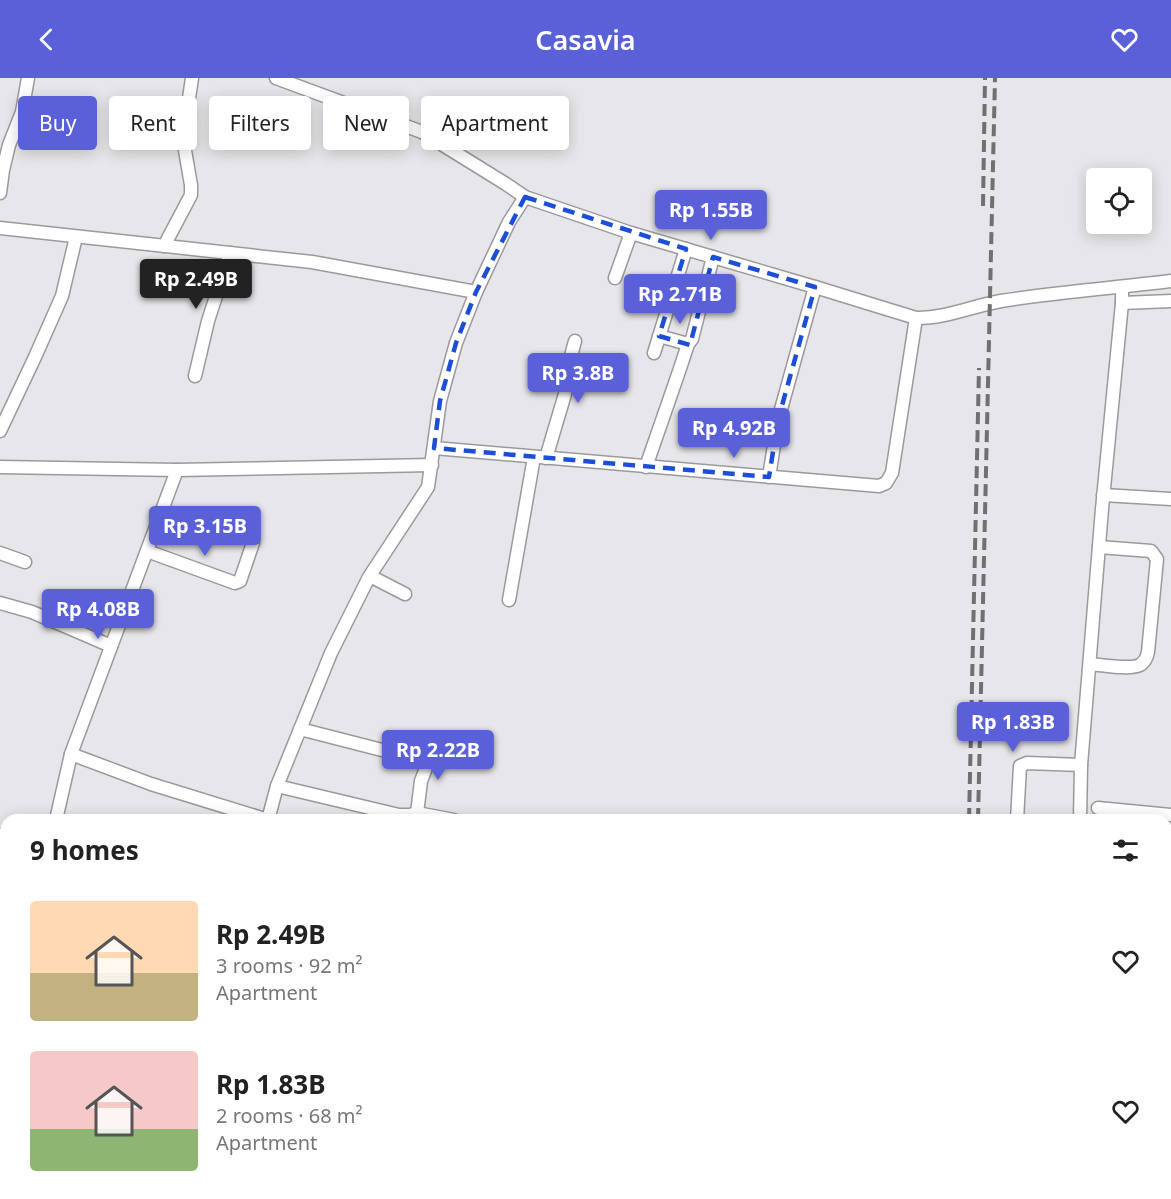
<!DOCTYPE html>
<meta charset="utf-8">
<style>
:root{--surface:#fff;--page:#f2f2f2;--text:#222;--muted:#767676;--accent:#5960d8}
body{margin:0;font-family:"Noto Sans",sans-serif;background:var(--page);color:var(--text);height:100vh;display:flex;flex-direction:column;font-size:22px;white-space:nowrap}
*{box-sizing:border-box;margin:0}
p{font-size:20px;color:var(--muted)}
.icon{flex:none;width:33px;height:33px;fill:none;stroke:currentColor;stroke-width:2;stroke-linecap:round;stroke-linejoin:round}
.map{position:relative;flex:1;overflow:hidden}
.sheet{position:absolute;left:0px;top:736px;width:1172px;height:386px;display:flex;flex-direction:column;background:var(--surface);border-radius:18px 18px 0 0;box-shadow:0 3px 15px #0003}
.sheet>*{flex:none}
.hud{position:absolute;left:18px;top:18px;width:600px;height:54px;display:flex;gap:12px}
.controls{position:absolute;left:1086px;top:90px;display:grid;gap:12px}
.controls a{display:grid;place-items:center;width:66px;height:66px;border-radius:6px;background:var(--surface);box-shadow:0 3px 15px #0003;font-size:30px}
.price{position:absolute;translate:-50% -51px;padding:0 14px;border-radius:6px;background:var(--accent);color:#fff;font-size:20px;line-height:39px;filter:drop-shadow(0 2px 3px #0008)}
.price::after{content:'';position:absolute;left:50%;top:36px;width:18px;height:14px;margin-left:-9px;background:inherit;clip-path:polygon(0 0,100% 0,50% 100%)}
.price.selected{background:#222;color:#fff}
ul{padding:0;list-style:none}
li{display:flex;align-items:center;gap:18px;height:150px;padding:0 30px}
li span{display:grid;place-items:center;flex:none;width:168px;height:120px;border-radius:6px;color:#555}
li>.icon{margin-inline-start:auto}
span .icon{width:72px;height:72px;fill:#fffc;stroke-width:1}
li b{font-size:26px}
h2{display:flex;justify-content:space-between;align-items:center;height:72px;padding:0 30px;font-size:26px}
.chip{padding:0 21px;border-radius:6px;background:var(--surface);box-shadow:0 3px 15px #0003;font-size:21px;line-height:54px}
.chip.selected{background:var(--accent);color:#fff}
header{display:flex;justify-content:space-between;align-items:center;height:78px;padding:0 30px;background:var(--accent);color:#fff;font-size:27px;font-weight:600}
.map>svg:first-child{display:block}
.lines{fill:none;stroke-linecap:round;stroke-linejoin:round}
.minor-casing{stroke:#9b999d;stroke-width:15}
.minor{stroke:#fff;stroke-width:12}
.rail{stroke:#706f71;stroke-width:4;stroke-dasharray:12 6;stroke-linecap:butt}
.marked{fill:none;stroke:#1d4ed8;stroke-width:4.5;stroke-dasharray:12 8;stroke-linejoin:round}
</style>
<header><svg class="icon" aria-label="back" viewBox="0 0 24 24"><path d="M15 5l-7 7 7 7"/></svg>Casavia<svg class="icon" aria-label="heart" viewBox="0 0 24 24"><path d="M12 20l-8-8c-3-5 5-10 8-4 3-6 11-1 8 4z"/></svg></header>
<div class="map">
<svg width="1171" height="1121" viewBox="0 0 1171 1121">
<rect width="100%" height="100%" fill="#e7e6ea"/>
<g class="lines">
<!-- minor casing -->
<g class="minor-casing">
<g id="minor">
<path d="M 276,0 L 422,54 L 506,106 L 525,119 L 631,155 L 815,209 L 916,240 C 944,241 972,228 1001,223 C 1057,214 1115,210 1171,203"/>
<path d="M 0,115 L 3,92 L 9,67 L 22,34 L 28,0"/>
<path d="M 0,150 L 312,184 L 476,214"/>
<path d="M 164,168 L 191,117 L 191,107 L 183,61 L 192,0"/>
<path d="M 615,200 L 631,155"/>
<path d="M 1122,225 L 1171,223"/>
<path d="M 659,258 L 688,266"/>
<path d="M 654,275 L 686,171"/>
<path d="M 195,298 L 208,243 L 230,175"/>
<path d="M 0,353 L 35,279 L 62,218 L 76,159"/>
<path d="M 434,370 L 879,408 L 886,405 L 892,395 L 916,240"/>
<path d="M 546,380 L 565,316 L 566,310 L 565,300 L 575,263"/>
<path d="M 0,389 L 177,392 L 432,387"/>
<path d="M 646,389 C 660,347 675,307 688,266 L 692,261 L 713,179"/>
<path d="M 769,399 L 778,342 L 815,209"/>
<path d="M 1103,417 L 1171,421"/>
<path d="M 147,473 L 235,505 L 240,503 L 253,465"/>
<path d="M 0,475 L 25,484"/>
<path d="M 370,498 L 405,516"/>
<path d="M 509,522 L 534,379"/>
<path d="M 0,525 L 32,534 L 111,568"/>
<path d="M 1090,586 C 1102,587 1130,592 1140,587 C 1145,584 1147,579 1148,574 L 1157,481 L 1151,473 L 1099,469"/>
<path d="M 300,651 L 425,683"/>
<path d="M 71,676 L 151,706 L 268,742"/>
<path d="M 277,708 L 399,737 L 410,737 L 417,735 L 454,742"/>
<path d="M 1098,730 L 1171,737"/>
<path d="M 417,735 L 421,703 L 426,690 L 427,667"/>
<path d="M 56,742 L 71,676 L 177,392"/>
<path d="M 268,742 L 277,708 L 331,575 L 369,499 L 428,409 L 440,323 L 456,265 L 476,214 L 509,144 L 525,119"/>
<path d="M 1017,742 L 1020,688 L 1027,685 L 1081,687"/>
<path d="M 1080,742 L 1081,687 L 1102,431 L 1122,225 L 1122,209"/>
<path d="M 0,757 L 6,757"/>
<path d="M 1166,930 L 1171,931"/>
<path d="M 110,1116 L 130,1121"/>
<path d="M 150,1121 L 152,1116"/>
<path d="M 233,1121 L 235,1116"/>
<path d="M 346,1121 L 347,1116"/>
<path d="M 498,1121 L 499,1116"/>
</g>
</g>
<!-- minor -->
<use href="#minor" class="minor"/>
<!-- rail -->
<g class="rail">
<path d="M 983,128 L 985,0"/>
<path d="M 969,742 L 979,290"/>
<path d="M 978,742 L 995,0"/>
<path d="M 968,1121 L 969,1116"/>
</g>
</g>
<!-- marked area -->
<path class="marked" d="M 525,119 L 686,171 L 659,258 L 690,267 L 713,179 L 815,209 L 778,342 L 769,399 L 434,370 L 440,323 L 456,265 L 476,214 Z"/>
</svg>
<div class="controls">
<a><svg class="icon" aria-label="locate" viewBox="0 0 24 24"><circle cx="12" cy="12" r="6"/><path d="M12 2v4M12 18v4M2 12h4M18 12h4"/></svg></a>
</div>
<b class="price" style="left:711px;top:163px">Rp 1.55B</b>
<b class="price selected" style="left:196px;top:232px">Rp 2.49B</b>
<b class="price" style="left:680px;top:247px">Rp 2.71B</b>
<b class="price" style="left:578px;top:326px">Rp 3.8B</b>
<b class="price" style="left:734px;top:381px">Rp 4.92B</b>
<b class="price" style="left:205px;top:479px">Rp 3.15B</b>
<b class="price" style="left:98px;top:562px">Rp 4.08B</b>
<b class="price" style="left:1013px;top:675px">Rp 1.83B</b>
<b class="price" style="left:438px;top:703px">Rp 2.22B</b>
<div class="hud">
<a class="chip selected">Buy</a>
<a class="chip">Rent</a>
<a class="chip">Filters</a>
<a class="chip">New</a>
<a class="chip">Apartment</a>
</div>
<section class="sheet">
<h2>9 homes<svg class="icon" aria-label="filters" viewBox="0 0 24 24"><path d="M4 7h16M4 17h16"/><circle cx="9" cy="7" r="2"/><circle cx="15" cy="17" r="2"/></svg></h2>
<ul>
<li><span style="background:linear-gradient(#ffd9b3 60%,#c2b280 0)"><svg class="icon" aria-label="home" viewBox="0 0 24 24"><path d="M3 11l9-7 9 7M6 9v11h12V9"/></svg></span><div><b>Rp 2.49B</b><p>3 rooms · 92 m²</p><p>Apartment</p></div><svg class="icon" aria-label="heart" viewBox="0 0 24 24"><path d="M12 20l-8-8c-3-5 5-10 8-4 3-6 11-1 8 4z"/></svg></li>
<li><span style="background:linear-gradient(#f6c9c9 65%,#8fb573 0)"><svg class="icon" aria-label="home" viewBox="0 0 24 24"><path d="M3 11l9-7 9 7M6 9v11h12V9"/></svg></span><div><b>Rp 1.83B</b><p>2 rooms · 68 m²</p><p>Apartment</p></div><svg class="icon" aria-label="heart" viewBox="0 0 24 24"><path d="M12 20l-8-8c-3-5 5-10 8-4 3-6 11-1 8 4z"/></svg></li>
</ul>
</section>
</div>
